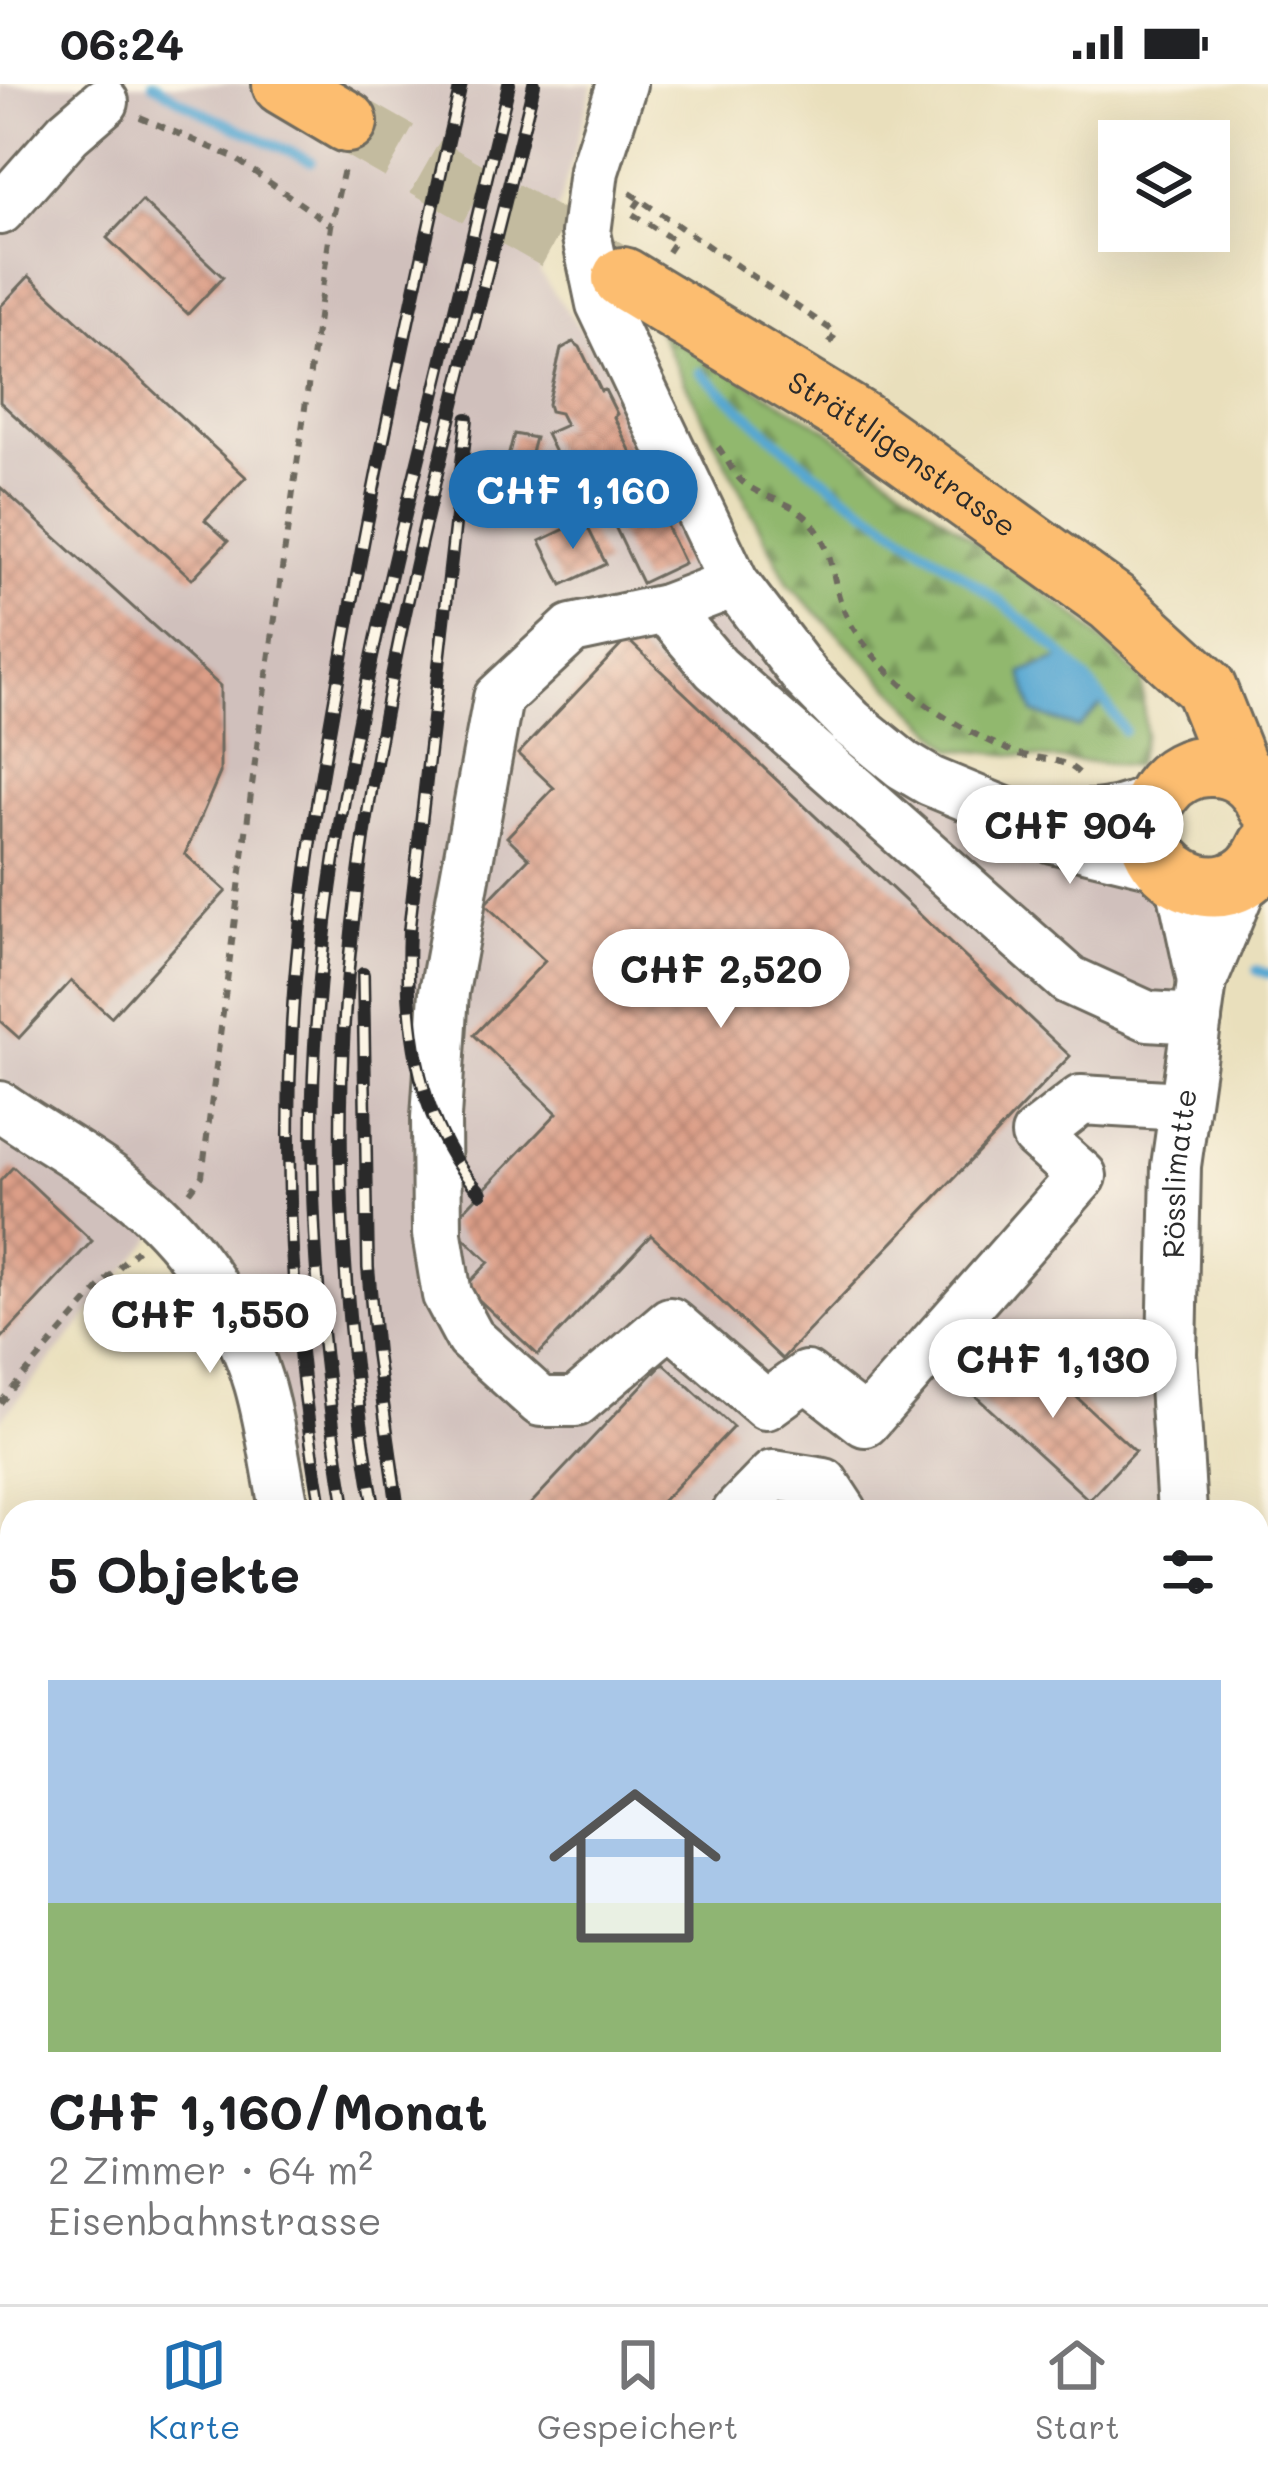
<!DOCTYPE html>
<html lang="de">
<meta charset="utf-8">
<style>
:root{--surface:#fff;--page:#f2f2f2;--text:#202124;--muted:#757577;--line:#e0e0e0;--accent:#1f6fb2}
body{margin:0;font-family:Mali,sans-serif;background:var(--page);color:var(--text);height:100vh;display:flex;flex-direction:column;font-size:45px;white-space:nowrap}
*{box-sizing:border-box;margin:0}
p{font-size:39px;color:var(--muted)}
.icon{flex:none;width:66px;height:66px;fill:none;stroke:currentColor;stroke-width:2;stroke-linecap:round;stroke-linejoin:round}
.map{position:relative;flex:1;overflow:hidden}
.details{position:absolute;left:0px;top:1416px;width:1269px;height:804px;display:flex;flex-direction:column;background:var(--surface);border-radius:36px 36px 0 0;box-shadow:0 12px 48px #0002}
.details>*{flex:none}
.fabs{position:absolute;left:1098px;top:36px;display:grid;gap:24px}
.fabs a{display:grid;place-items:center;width:132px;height:132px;border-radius:0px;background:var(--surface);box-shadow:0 12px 48px #0002;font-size:60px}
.price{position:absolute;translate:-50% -102px;padding:0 27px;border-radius:42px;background:#fff;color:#222;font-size:39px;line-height:78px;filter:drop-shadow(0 3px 6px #0008)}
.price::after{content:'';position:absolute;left:50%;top:72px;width:36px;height:27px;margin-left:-18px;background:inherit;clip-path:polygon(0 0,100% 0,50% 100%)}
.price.current{background:var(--accent);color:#fff}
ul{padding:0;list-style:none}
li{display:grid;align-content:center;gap:24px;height:636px;padding:0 48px}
li span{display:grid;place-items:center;height:372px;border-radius:0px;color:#555}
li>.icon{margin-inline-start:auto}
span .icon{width:216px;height:216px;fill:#fffc;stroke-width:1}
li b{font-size:51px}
h2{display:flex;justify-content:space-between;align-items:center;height:144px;padding:0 48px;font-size:51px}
.status{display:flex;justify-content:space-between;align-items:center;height:84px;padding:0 60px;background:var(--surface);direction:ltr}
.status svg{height:33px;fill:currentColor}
.dock{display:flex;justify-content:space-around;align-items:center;height:168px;border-top:3px solid var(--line);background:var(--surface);font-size:33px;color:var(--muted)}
.dock a{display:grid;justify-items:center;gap:6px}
.dock .current{color:var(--accent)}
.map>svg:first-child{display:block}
.industrial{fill:#d0c0bc}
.forest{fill:url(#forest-firs);stroke:#5e724c;stroke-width:3}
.water{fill:#57a7d2;stroke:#41697e;stroke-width:3}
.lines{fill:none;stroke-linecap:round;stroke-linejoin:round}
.stream{stroke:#57a7d2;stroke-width:10}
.building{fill:url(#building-cross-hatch)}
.major-tunnel{stroke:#c3bb9f;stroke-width:60;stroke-dasharray:60 30;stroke-linecap:butt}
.minor-casing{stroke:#6e6a5e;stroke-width:54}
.major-casing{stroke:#6e6a5e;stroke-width:66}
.path{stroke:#6e6a5e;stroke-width:6;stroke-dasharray:9 9;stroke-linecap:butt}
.minor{stroke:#fff;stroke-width:48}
.major{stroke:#fcbd6f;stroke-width:60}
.rail-casing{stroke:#2b2b2b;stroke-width:14}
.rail{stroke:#fcf5e5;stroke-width:9;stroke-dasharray:27;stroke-linecap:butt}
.labels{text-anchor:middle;stroke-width:9;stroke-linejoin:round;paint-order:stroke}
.street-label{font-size:30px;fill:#2b2b2b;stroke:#fcf5e5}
</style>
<div class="status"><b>06:24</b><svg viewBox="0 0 49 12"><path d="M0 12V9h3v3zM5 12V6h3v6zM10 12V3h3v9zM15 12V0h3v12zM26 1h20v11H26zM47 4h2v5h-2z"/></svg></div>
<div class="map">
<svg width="1268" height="2220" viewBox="0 0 1268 2220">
<defs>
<pattern id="forest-firs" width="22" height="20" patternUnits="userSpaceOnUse" patternTransform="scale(3)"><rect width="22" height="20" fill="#91b86e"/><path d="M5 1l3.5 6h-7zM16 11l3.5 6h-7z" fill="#77965b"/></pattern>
<pattern id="building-cross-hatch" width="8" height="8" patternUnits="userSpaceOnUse" patternTransform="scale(3)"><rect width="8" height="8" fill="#dc9e87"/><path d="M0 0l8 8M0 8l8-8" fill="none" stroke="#b3816f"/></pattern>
</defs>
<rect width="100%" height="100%" fill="#fcf5e5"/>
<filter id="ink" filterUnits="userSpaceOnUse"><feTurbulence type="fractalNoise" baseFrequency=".00833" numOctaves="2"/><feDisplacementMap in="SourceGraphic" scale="24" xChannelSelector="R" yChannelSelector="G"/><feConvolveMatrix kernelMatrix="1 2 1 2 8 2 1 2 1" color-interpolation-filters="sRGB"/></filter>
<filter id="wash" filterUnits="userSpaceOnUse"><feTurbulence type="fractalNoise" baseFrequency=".004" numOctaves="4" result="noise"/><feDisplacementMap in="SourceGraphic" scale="48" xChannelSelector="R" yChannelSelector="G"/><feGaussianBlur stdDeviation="2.7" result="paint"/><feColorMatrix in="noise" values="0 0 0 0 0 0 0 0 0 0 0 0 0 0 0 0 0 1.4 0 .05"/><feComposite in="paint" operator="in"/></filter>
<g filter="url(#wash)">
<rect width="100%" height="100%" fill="#e9dfbc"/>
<!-- industrial -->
<g class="industrial">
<path d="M 0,0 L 593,0 L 540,189 L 606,281 L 771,577 L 1151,805 L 1164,819 L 1179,854 L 1162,1428 L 303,1428 L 165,1139 L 0,1337 Z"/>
<path d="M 628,2208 L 821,2208 L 811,2220 L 637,2220 Z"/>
</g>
<!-- forest -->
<g class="forest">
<path d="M 658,246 L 826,345 L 1082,537 L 1142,597 L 1145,650 L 1135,683 L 953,665 L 789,501 Z"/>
<path d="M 0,2147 L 12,2157 L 12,2208 L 77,2208 L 92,2220 L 0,2220 Z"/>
</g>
<!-- water -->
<path class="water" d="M 1067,572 L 1106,616 L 1078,644 L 1033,629 L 1022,589 Z"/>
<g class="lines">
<!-- stream -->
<g class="stream">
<path d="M 153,0 L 202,28 L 311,77"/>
<path d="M 700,288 C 737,320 772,354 810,384 C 911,464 1059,535 1124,647"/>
<path d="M 1257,886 L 1268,890"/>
<path d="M 1257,1989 L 1268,2024"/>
</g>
</g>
<g id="blocks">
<!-- building -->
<g class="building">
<path d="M 142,117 L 223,193 L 188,230 L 107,154 Z"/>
<path d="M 29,192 L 246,393 L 205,436 L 228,457 L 192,495 L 0,318 L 0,223 Z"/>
<path d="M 573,258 L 580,263 L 601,307 L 605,306 L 617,330 L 614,333 L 684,479 L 642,499 L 587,384 L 567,394 L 546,350 L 566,341 L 560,329 L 550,327 L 548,320 L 561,265 Z"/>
<path d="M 514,350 L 535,354 L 523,398 L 503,393 Z"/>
<path d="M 0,403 L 220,602 L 220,689 L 185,770 L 226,807 L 111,933 L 71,897 L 19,954 L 0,937 Z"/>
<path d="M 584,436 L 606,480 L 562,501 L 540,457 Z"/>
<path d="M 627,555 L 1070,972 L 782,1275 L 651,1151 L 538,1271 L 465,1203 L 489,1178 L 450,1141 L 557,1029 L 474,951 L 545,877 L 485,820 L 529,774 L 507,753 L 554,704 L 518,670 Z"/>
<path d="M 13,1083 L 92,1157 L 0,1256 L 0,1097 Z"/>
<path d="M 1017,1258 L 1135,1367 L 1089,1416 L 970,1307 Z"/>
<path d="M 663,1279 L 733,1343 L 652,1428 L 523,1428 Z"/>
<path d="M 348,2208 L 428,2208 L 421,2220 L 369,2220 Z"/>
<path d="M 1063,2208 L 1230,2208 L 1245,2220 L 1109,2220 L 1099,2212 L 1093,2220 L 1077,2220 Z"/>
</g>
</g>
</g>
<g filter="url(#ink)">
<use href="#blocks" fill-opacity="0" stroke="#6e6a5e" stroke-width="3"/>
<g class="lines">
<!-- major-tunnel -->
<path class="major-tunnel" d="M 347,38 L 623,194"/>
<!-- minor casing -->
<g class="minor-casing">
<g id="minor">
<path d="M 622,0 L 594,87 L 586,149 L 601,220 L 734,499 L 806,593 L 851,639 L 903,681 L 930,697 L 1017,733 L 1052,754 L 1163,781"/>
<path d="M 0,126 L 68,49 L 104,18"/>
<path d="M 734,499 L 666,525 L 572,545 L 498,614 L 444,908 L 436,1034 L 437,1150 L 447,1211 L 470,1254 L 541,1318 L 576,1318 L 670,1238 L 766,1321 L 806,1292 L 865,1338 L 1082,1092 L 1036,1051 L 1081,1016 L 1183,1022"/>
<path d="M 666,525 L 716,584 L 1069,896 L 1148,932 L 1197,935"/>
<path d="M 1034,732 C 1083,731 1112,736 1158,712"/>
<path d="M 1180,795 L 1202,898"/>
<path d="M 0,1022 C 43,1052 90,1077 132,1110 C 190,1156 238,1229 259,1300 C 271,1341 276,1386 285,1428"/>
<path d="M 737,1428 L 773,1391 L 824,1399 L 843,1428"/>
<path id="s1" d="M 1182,1428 L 1172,1270 L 1176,1082 L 1202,898 L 1246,792"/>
<path d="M 1257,1884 L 1268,1936"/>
<path d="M 611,2208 L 620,2220"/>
</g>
</g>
<!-- major casing -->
<g class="major-casing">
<g id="major">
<path d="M 283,0 L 347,38"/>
<path id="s2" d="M 623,194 L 862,339 L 1112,518 L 1205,603 L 1239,688"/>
<path d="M 1268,721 C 1256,697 1237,681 1209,682 C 1190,682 1172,692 1161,707 C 1110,778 1231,849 1268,763"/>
</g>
</g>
<!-- path -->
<g class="path">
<path d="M 140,33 L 233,73 L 331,141"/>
<path d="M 630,109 L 836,249 L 826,265"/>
<path d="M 640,116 L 631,129 L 675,157 L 667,169"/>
<path d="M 718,363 C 727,374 733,391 745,400 C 768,417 796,417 814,442 C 832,465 832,493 841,519 C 852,551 883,584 908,606 C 936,631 976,652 1011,667 C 1034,677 1060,671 1079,689"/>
<path d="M 190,1108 L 202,1092 L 260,639 L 331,142 L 344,85"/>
<path d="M 0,1319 L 108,1194 L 137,1166"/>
<path d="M 1257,1494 L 1268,1490"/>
</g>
<!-- minor -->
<use href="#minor" class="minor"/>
<!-- major -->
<use href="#major" class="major"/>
<!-- rail casing -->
<g class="rail-casing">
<g id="rail">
<path d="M 467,335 L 409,846 C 405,935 416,1042 481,1109"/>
<path d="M 363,890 L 368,1184 L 376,1269 L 397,1419"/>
<path d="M 322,1428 C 294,1266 283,1104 292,939 C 299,809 323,680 346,552 C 379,367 419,183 461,0"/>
<path d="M 346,1428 C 319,1264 304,1098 317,931 C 331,735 377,543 424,353 C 453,235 481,118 509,0"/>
<path d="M 375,1428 C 347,1267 334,1105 344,941 C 364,624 460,308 534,0"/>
<path d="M 655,2208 L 664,2220"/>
<path d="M 682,2208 L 691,2220"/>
<path d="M 771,2208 L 779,2220"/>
</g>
</g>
<!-- rail -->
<use href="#rail" class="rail"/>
</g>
</g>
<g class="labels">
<!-- street labels -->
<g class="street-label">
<text dy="10" stroke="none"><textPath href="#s2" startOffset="330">Strättligenstrasse</textPath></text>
<text dy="10" stroke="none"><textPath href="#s1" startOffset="339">Rösslimatte</textPath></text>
</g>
</g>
</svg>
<div class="fabs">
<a><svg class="icon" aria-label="layers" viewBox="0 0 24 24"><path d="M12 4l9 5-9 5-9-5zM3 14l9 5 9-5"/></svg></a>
</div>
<b class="price current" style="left:573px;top:468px">CHF 1,160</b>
<b class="price" style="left:1070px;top:803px">CHF 904</b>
<b class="price" style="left:721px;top:947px">CHF 2,520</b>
<b class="price" style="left:210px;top:1292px">CHF 1,550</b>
<b class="price" style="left:1053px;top:1337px">CHF 1,130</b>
<section class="details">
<h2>5 Objekte<svg class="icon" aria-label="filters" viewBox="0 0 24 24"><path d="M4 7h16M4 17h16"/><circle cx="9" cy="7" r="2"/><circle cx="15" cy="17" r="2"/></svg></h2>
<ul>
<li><span style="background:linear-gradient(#a9c7e8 60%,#8fb573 0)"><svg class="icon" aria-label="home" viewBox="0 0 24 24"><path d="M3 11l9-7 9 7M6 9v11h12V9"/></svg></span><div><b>CHF 1,160/Monat</b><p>2 Zimmer · 64 m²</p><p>Eisenbahnstrasse</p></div></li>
</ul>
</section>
</div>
<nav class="dock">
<a class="current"><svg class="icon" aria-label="map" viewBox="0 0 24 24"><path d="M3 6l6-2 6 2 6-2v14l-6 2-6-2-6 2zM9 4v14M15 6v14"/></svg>Karte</a>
<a><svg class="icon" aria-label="saved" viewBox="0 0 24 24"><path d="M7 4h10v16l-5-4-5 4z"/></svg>Gespeichert</a>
<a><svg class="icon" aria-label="home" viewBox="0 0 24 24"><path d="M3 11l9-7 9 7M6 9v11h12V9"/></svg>Start</a>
</nav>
